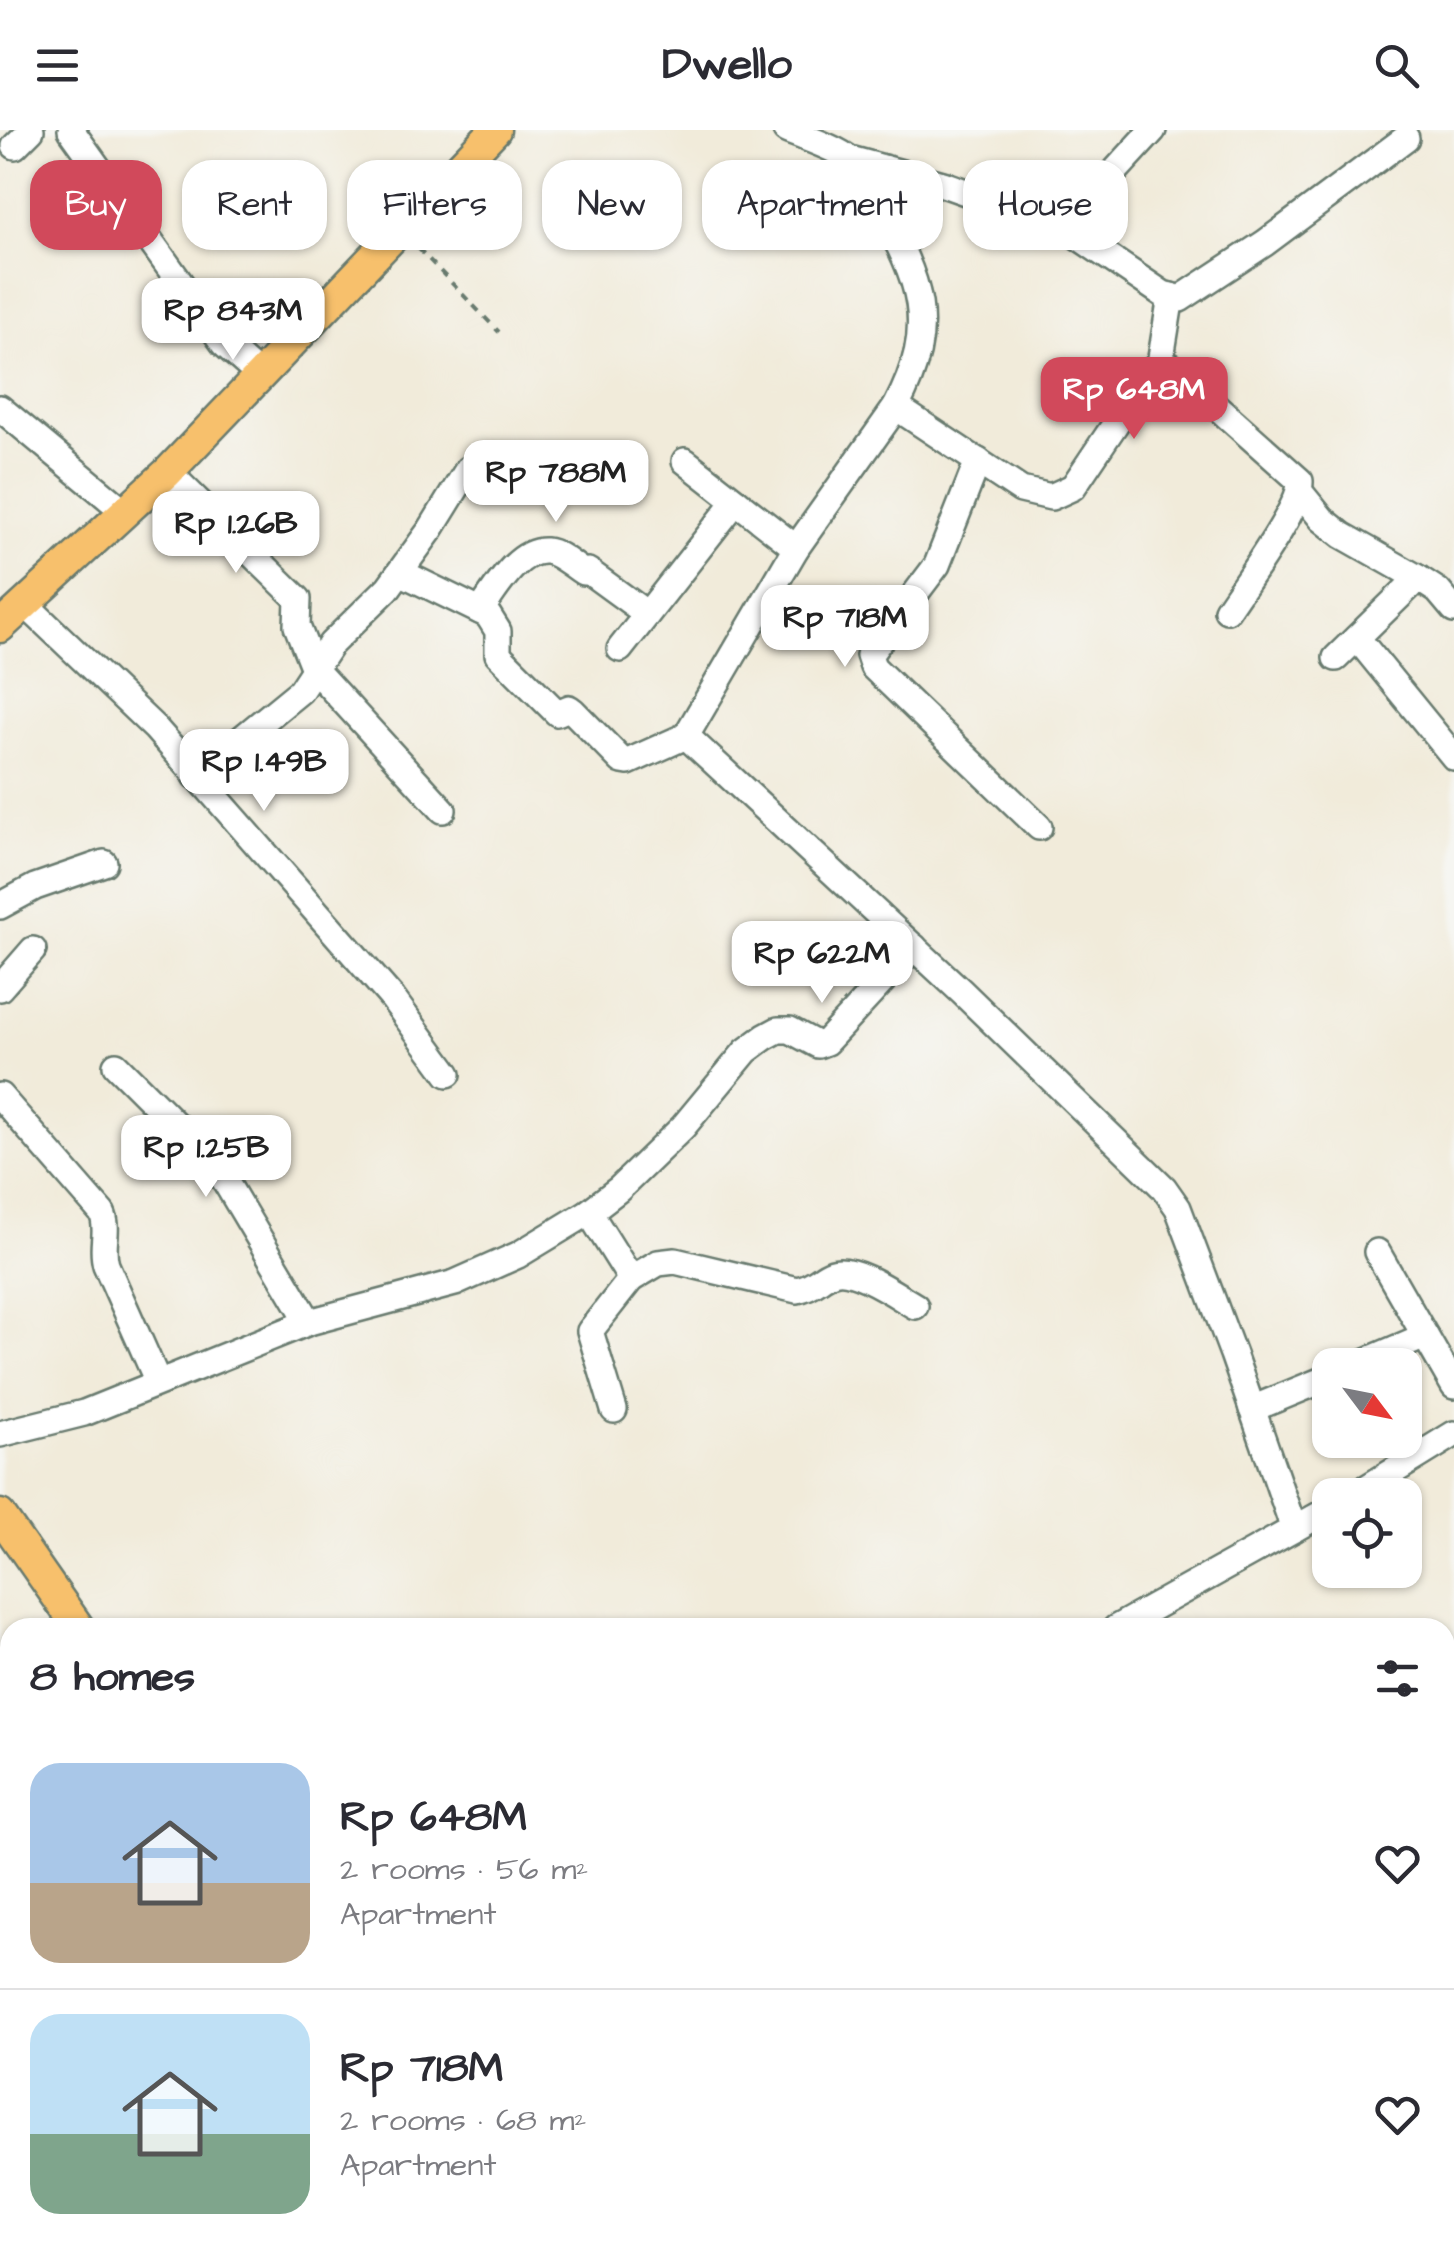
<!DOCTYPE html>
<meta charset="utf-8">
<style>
:root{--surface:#fff;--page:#f7f7f7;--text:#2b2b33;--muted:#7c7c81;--line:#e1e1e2;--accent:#d1495b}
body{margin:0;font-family:"Architects Daughter",sans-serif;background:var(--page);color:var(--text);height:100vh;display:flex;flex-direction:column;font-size:38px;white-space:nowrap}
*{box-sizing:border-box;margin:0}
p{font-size:32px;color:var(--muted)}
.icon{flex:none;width:55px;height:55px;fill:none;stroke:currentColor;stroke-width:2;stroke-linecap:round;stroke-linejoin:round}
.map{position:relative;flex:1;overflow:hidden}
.side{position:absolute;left:0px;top:1488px;width:1455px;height:642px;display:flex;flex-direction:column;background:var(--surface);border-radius:30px 30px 0 0;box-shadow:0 2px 8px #0004}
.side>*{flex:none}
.guide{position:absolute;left:30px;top:30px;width:1395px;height:90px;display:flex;gap:20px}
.needle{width:65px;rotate:122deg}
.tools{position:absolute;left:1312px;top:1218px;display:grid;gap:20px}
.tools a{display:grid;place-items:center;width:110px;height:110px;border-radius:20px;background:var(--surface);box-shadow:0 2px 8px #0004;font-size:50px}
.price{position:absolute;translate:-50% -85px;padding:0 22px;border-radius:20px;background:#fff;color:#222;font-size:32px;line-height:65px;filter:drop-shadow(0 2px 5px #0008)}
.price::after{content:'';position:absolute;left:50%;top:60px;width:30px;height:22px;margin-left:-15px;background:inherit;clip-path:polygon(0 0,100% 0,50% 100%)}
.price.selected{background:var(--accent);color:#fff}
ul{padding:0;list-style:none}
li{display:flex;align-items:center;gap:30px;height:250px;padding:0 30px}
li+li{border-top:2px solid var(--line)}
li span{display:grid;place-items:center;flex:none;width:280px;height:200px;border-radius:30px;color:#555}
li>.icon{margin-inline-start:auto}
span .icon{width:120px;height:120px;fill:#fffc;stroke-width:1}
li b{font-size:42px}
h2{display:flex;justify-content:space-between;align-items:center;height:120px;padding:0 30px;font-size:42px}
.chip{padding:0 35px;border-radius:30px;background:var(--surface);box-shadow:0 2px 8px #0004;font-size:35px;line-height:90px}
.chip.selected{background:var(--accent);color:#fff}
header{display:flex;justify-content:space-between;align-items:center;height:130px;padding:0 30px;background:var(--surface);font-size:45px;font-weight:700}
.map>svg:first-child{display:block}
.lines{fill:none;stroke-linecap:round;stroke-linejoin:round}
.minor-casing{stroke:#687a6e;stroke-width:30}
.major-casing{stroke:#687a6e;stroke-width:35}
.path{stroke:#687a6e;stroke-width:4;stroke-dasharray:8 8;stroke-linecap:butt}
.minor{stroke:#fff;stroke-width:25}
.major{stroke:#f7c06c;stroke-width:30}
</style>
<header><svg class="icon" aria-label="menu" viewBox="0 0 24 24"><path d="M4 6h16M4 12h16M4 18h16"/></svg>Dwello<svg class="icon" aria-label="search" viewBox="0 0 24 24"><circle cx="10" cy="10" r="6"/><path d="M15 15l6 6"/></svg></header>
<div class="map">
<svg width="1454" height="2129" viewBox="0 0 1454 2129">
<rect width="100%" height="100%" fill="#f6f6f2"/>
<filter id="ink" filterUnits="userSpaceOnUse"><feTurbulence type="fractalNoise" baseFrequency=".01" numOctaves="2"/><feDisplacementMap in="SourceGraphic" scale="20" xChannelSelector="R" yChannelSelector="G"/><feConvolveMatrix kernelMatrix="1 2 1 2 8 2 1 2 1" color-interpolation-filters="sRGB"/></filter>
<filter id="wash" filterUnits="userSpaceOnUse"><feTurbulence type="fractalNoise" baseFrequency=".0048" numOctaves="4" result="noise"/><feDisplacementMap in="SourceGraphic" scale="40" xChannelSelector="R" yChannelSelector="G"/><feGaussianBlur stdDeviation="2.25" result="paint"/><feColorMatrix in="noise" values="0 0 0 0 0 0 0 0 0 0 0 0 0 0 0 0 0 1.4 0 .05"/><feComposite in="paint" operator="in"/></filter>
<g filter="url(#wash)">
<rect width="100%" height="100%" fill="#f1ebda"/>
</g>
<g filter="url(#ink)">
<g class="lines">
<!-- minor casing -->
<g class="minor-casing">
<g id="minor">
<path d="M 71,0 L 224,214 L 261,247"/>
<path d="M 15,16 L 31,0"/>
<path d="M 850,29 L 943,54 L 1064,97 L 1163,164 L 1180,169 L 1265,113 L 1406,8"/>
<path d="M 1064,97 L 1153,0"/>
<path d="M 1160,234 L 1171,166"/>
<path d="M 896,277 L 1021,360 L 1051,367 L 1073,357 L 1151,241 L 1160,234 L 1171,236 L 1300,351 C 1302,377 1243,455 1227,480"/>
<path d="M 0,278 L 124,381"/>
<path d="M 685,331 L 796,418"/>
<path d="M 978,331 L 937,435 L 869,525 L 873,537 L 1039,697"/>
<path d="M 168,342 L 298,469 L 297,496 L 314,539 L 443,680"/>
<path d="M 1300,362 L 1322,389 L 1342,405 L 1418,448"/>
<path d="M 400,442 L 488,485 L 498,501 L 498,524 L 557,583 L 569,578 L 573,581 L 622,631 L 628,632 L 686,606 L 796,418 L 896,277 C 939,195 921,151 877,75 C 869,62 861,39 849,29 C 837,18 802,7 786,0"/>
<path d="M 25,474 L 156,599 L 393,869 L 448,944"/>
<path d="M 480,481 C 495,461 517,419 546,421 C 558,422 572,435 583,442 L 588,441 L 647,484"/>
<path d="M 1357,508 L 1454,627"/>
<path d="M 620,519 L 736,371"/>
<path d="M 1336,528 L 1418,448 L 1438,461 L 1454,480"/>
<path d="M 686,606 L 962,862 L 1164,1058 L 1178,1078 L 1233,1224 L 1294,1399"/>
<path d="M 196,646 L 300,561 L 331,514 L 388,458 L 431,399 L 468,339"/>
<path d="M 0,776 L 35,757 L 104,733"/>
<path d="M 0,858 L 33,820"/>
<path d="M 116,935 L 215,1034 L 309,1192"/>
<path d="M 0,966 L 102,1083 C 110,1100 100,1116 106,1135 L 158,1252"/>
<path d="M 589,1082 L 631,1149 L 658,1133 L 675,1131 L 797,1160 C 816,1156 819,1147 833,1142 C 854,1135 896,1165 915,1176"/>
<path d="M 1377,1122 L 1454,1256"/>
<path d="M 1357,1235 L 1425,1206"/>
<path d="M 1252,1279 L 1330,1247"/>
<path d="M 614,1280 L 590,1201 L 631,1149"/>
<path d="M 0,1304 L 84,1283 L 309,1192 L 455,1153 L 518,1125 L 589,1082 L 619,1059 L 683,997 L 746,921 L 765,907 L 778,900 L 790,900 L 818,915 L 826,912 L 914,817"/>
<path d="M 1355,1365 L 1454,1304"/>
<path d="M 1116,1498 L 1330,1379"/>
<path d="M 1445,1897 L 1454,1909"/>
<path d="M 1445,2079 L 1454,2070"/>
<path d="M 13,2120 L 37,2129"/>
<path d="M 390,2127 L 419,2126 L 430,2120"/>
<path d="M 235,2129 L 245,2120"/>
<path d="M 912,2129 L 922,2120"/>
<path d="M 1155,2129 L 1164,2120"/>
<path d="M 1391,2129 L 1400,2120"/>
</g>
</g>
<!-- major casing -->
<g class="major-casing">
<g id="major">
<path d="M 0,497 L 168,342 L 495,0"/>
<path d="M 0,1385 L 79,1498"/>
<path d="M 390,2120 L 390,2129"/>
</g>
</g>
<!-- path -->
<path class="path" d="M 418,118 L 499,202"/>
<!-- minor -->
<use href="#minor" class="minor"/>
<!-- major -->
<use href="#major" class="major"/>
</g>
</g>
</svg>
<div class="tools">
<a><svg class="needle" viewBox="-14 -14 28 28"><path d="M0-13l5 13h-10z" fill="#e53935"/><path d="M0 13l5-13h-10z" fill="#7c7c81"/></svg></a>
<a><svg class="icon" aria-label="locate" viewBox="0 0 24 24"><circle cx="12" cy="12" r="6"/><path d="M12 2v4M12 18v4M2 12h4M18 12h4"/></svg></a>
</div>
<b class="price" style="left:233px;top:233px">Rp 843M</b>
<b class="price selected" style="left:1134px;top:312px">Rp 648M</b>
<b class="price" style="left:556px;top:395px">Rp 788M</b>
<b class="price" style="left:236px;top:446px">Rp 1.26B</b>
<b class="price" style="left:845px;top:540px">Rp 718M</b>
<b class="price" style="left:264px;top:684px">Rp 1.49B</b>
<b class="price" style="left:822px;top:876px">Rp 622M</b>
<b class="price" style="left:206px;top:1070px">Rp 1.25B</b>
<div class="guide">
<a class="chip selected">Buy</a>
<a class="chip">Rent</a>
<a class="chip">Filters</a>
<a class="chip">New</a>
<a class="chip">Apartment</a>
<a class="chip">House</a>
</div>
<section class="side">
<h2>8 homes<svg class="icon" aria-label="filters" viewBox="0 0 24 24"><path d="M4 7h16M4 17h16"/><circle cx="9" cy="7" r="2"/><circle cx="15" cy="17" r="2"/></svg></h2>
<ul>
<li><span style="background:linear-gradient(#a9c7e8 60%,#b9a48a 0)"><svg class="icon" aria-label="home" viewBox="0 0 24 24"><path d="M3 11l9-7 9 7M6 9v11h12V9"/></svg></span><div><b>Rp 648M</b><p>2 rooms · 56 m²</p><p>Apartment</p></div><svg class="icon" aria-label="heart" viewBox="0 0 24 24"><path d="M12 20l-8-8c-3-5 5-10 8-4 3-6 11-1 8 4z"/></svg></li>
<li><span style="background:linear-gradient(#bfe0f5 60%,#7fa58c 0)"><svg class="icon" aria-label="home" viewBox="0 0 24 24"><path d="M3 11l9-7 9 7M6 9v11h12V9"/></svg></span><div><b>Rp 718M</b><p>2 rooms · 68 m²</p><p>Apartment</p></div><svg class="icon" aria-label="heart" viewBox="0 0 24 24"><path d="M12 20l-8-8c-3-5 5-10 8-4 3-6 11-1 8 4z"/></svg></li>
</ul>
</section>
</div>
